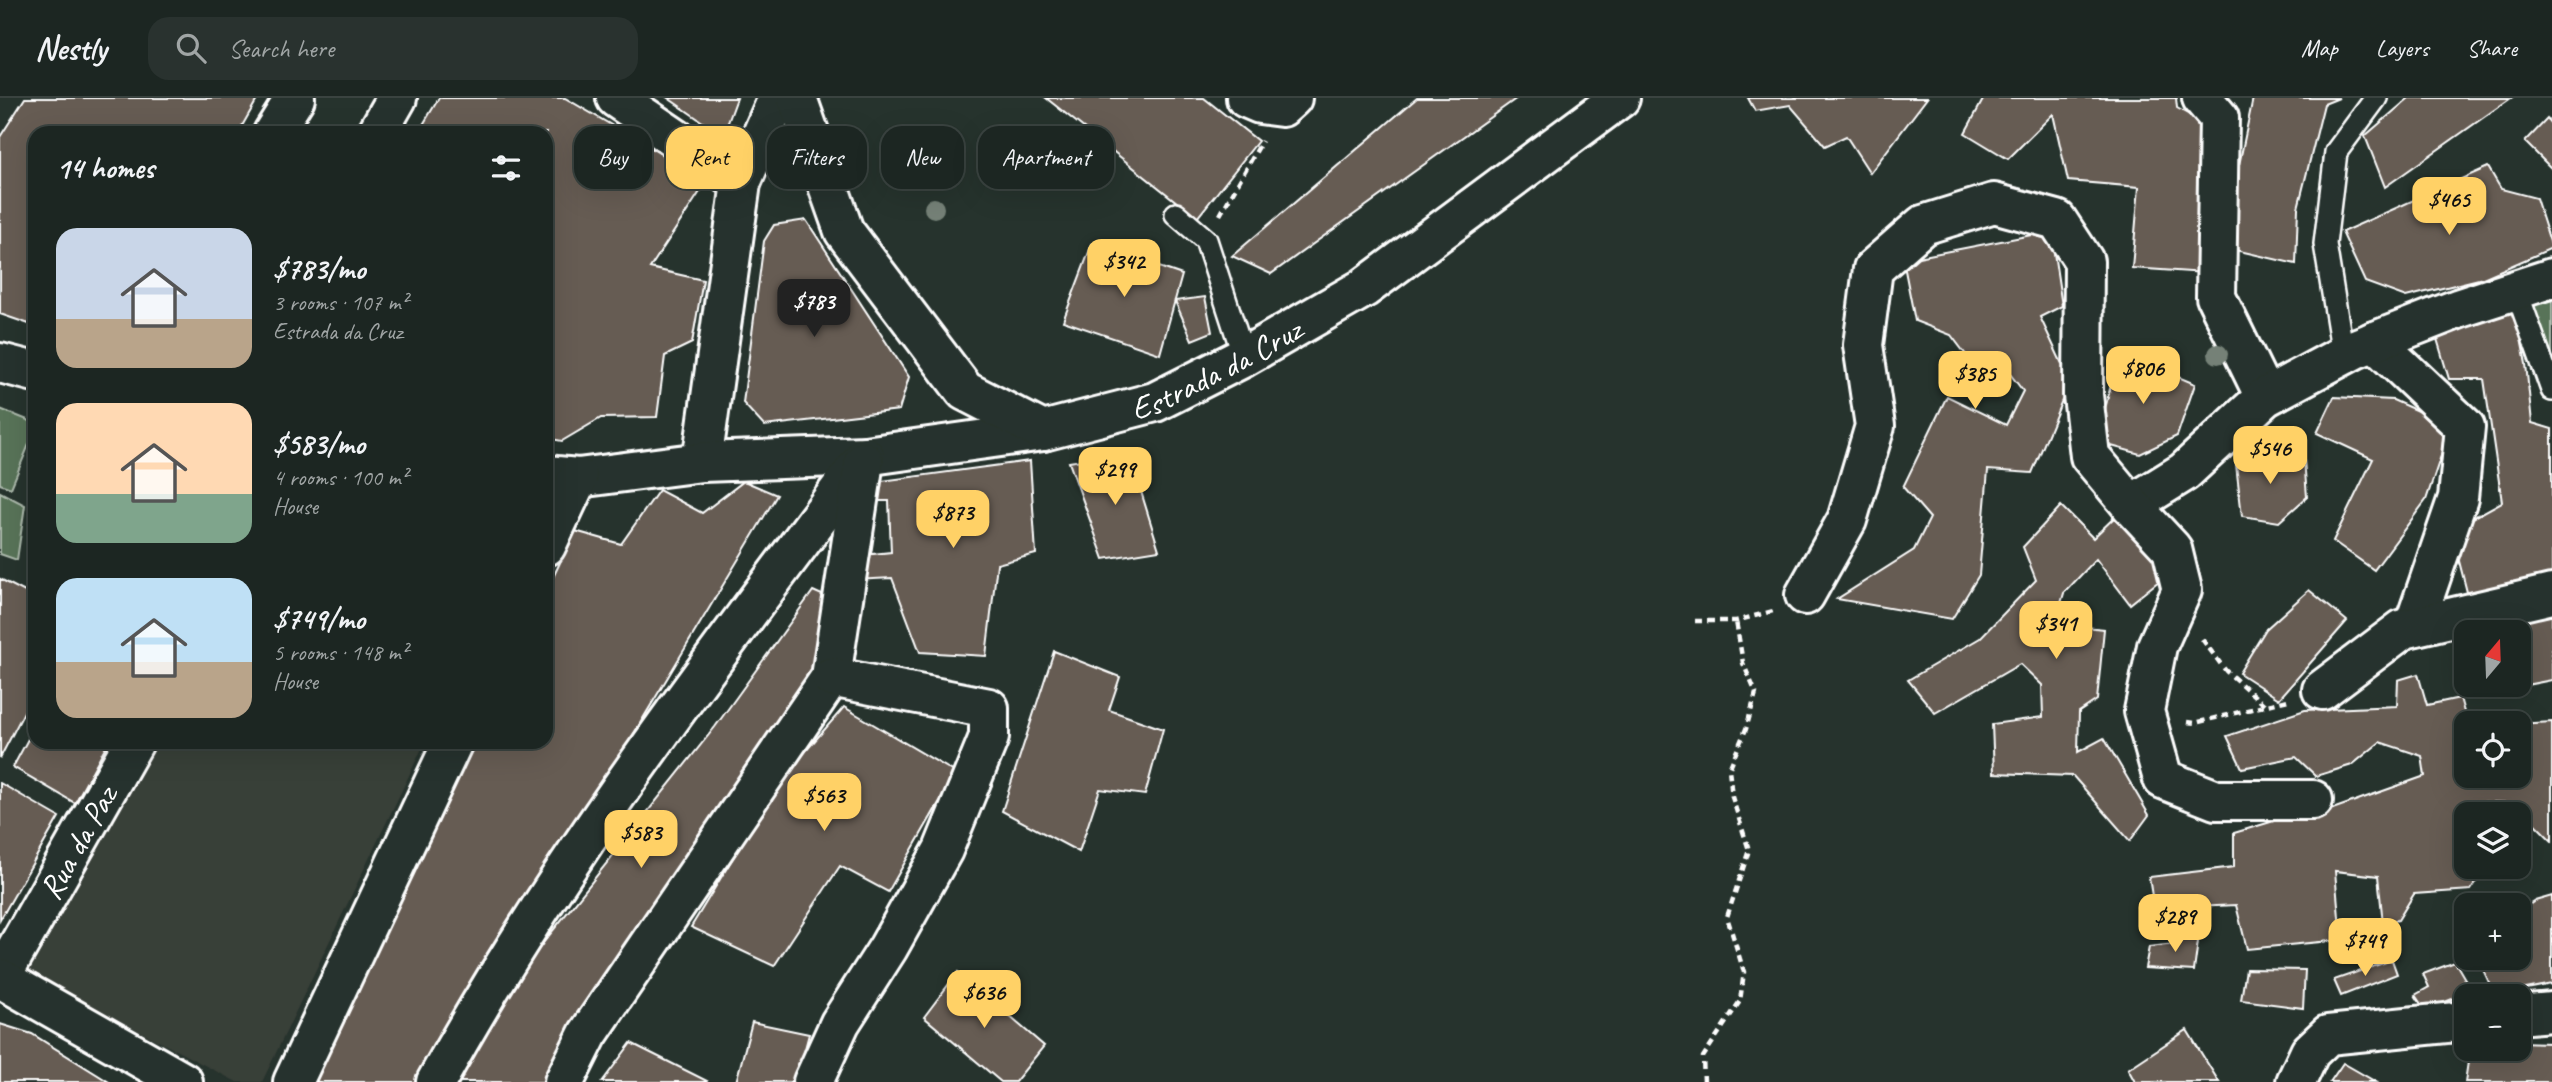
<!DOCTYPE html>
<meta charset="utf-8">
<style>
:root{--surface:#1c2622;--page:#29322f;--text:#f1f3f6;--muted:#a0a5a5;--line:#3a4340;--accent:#ffd166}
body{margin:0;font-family:Caveat,sans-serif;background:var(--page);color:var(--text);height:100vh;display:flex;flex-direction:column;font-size:26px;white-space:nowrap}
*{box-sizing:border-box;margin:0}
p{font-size:23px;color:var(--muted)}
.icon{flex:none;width:38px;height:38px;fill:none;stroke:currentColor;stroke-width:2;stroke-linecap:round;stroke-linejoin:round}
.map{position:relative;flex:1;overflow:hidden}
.details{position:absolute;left:28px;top:28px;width:525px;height:623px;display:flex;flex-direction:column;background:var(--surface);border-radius:21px;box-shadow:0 7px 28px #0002,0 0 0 2px var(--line)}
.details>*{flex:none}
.guide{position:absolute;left:574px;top:28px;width:665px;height:63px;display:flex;gap:14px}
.needle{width:46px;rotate:19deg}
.buttons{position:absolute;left:2454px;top:522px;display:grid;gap:14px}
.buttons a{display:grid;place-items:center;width:77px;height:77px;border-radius:14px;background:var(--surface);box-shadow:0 7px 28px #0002,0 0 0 2px var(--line);font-size:35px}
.price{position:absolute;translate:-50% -60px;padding:0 16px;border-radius:14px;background:var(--accent);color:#111;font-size:23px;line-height:46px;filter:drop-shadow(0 2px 4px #0008)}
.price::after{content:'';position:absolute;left:50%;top:42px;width:21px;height:16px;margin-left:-10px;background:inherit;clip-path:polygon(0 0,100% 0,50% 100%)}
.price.selected{background:#222;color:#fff}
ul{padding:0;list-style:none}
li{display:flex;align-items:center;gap:21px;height:175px;padding:0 28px}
li span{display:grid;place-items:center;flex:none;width:196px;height:140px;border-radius:21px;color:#555}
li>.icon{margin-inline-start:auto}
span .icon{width:84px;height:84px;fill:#fffc;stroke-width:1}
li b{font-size:30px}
h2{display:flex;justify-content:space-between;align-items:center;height:84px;padding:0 28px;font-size:30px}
.chip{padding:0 24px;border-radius:21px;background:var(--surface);box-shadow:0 7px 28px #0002,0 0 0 2px var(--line);font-size:24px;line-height:63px}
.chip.selected{background:var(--accent);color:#111}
header{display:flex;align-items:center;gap:42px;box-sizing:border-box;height:98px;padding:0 35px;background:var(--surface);border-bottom:2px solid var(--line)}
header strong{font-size:33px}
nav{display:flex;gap:38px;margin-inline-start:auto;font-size:24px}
.search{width:490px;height:63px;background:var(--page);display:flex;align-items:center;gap:18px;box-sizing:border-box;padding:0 24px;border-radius:21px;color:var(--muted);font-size:26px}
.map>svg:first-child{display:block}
.built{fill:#393f38}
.green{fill:#597358;stroke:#acb9ac;stroke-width:2}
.building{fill:#665b52;stroke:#fff;stroke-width:2}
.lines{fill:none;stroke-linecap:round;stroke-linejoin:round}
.lane-casing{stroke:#fff;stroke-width:26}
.street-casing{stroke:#fff;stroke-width:44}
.secondary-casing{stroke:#fff;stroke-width:44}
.path{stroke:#fff;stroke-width:4.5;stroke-dasharray:7 5;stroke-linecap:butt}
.lane{stroke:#26332d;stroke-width:21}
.street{stroke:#26332d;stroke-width:38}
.secondary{stroke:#26332d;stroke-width:38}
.tree{fill:#748177}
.labels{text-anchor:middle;stroke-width:5;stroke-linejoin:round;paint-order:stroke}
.street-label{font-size:33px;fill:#fff;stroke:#26332d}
</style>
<header>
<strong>Nestly</strong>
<div class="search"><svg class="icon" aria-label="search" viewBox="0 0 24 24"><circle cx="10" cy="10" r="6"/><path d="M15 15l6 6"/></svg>Search here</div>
<nav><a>Map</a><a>Layers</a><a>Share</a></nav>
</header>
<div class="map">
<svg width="2552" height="984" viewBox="0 0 2552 984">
<rect width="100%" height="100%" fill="#26332d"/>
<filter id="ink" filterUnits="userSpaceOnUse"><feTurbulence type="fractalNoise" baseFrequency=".0143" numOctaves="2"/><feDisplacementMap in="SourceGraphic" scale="14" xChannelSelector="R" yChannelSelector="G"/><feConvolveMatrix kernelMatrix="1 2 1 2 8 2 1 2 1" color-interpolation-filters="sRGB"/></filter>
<g filter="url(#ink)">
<!-- built -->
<path class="built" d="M 159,644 L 425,644 L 262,984 L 237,984 L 27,875 L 109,725 Z"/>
<!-- green -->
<g class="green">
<path d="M 2552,192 L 2552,257 L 2529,200 Z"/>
<path d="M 0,311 L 35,325 L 35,332 L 11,390 L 0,386 Z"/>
<path d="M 0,394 L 25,407 L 17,462 L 0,456 Z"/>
</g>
<!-- building -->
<g class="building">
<path d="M 25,0 L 258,0 L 238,35 L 35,35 L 35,228 L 0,216 L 0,39 Z"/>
<path d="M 439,0 L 565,0 L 707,83 L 650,170 L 703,182 L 692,245 L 665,258 L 657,319 L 601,320 L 562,343 L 546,340 L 546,35 L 418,35 Z"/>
<path d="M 668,0 L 737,0 L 723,38 Z"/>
<path d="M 1046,0 L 1204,0 L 1258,43 L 1197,120 Z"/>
<path d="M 1417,0 L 1517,0 L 1271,176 L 1232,158 Z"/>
<path d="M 1748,0 L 1927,0 L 1870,75 L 1846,38 L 1825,48 L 1790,7 L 1755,13 Z"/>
<path d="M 1984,0 L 2176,0 L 2177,10 L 2209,28 L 2205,175 L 2132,170 L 2139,89 L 2068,83 L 2053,16 L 2008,61 L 1965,35 Z"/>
<path d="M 2253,0 L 2339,0 L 2324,6 L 2298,110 L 2296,166 L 2222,149 Z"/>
<path d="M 2409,0 L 2511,0 L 2385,89 L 2365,38 Z"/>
<path d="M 2547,21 L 2552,27 L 2552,71 L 2525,44 Z"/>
<path d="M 2488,69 L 2501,91 L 2536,100 L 2552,150 L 2483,180 L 2406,199 L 2365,184 L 2342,134 Z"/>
<path d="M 806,122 L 909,279 L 899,312 L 764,328 L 743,305 L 764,143 L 774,127 Z"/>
<path d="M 2057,132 L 2054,155 L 2062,208 L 2040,219 L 2070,283 L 2032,375 L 1988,372 L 1979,477 L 1952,521 L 1837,501 L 1914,452 L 1930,420 L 1903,389 L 1947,298 L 2006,327 L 2023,293 L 2004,268 L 1973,266 L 1951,237 L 1915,223 L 1903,162 Z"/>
<path d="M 1092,146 L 1182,177 L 1160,256 L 1063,223 Z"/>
<path d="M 1205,199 L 1212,234 L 1192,242 L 1175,203 Z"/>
<path d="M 2514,204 L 2526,266 L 2532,325 L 2552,331 L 2552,476 L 2468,498 L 2451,432 L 2502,404 L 2484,281 L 2449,281 L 2432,224 Z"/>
<path d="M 2119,254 L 2195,286 L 2177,338 L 2140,356 L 2097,344 Z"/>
<path d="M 2334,299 L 2393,302 L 2451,328 L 2426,402 L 2374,472 L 2333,443 L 2373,361 L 2317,335 Z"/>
<path d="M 1117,356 L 1139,387 L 1159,452 L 1104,461 L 1069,364 Z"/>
<path d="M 2235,358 L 2304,361 L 2307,399 L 2279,424 L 2242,418 Z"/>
<path d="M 1030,363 L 1036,456 L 997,466 L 986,558 L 920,554 L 892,480 L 855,482 L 854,458 L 891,454 L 889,403 L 874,403 L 874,384 Z"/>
<path d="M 744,383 L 777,397 L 425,984 L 309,984 L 473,644 L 546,644 L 546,494 L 575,433 L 621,446 L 659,392 L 702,415 Z"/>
<path d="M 2061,408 L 2093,440 L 2119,415 L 2174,471 L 2130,506 L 2096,461 L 2064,495 L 2055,526 L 2104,531 L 2097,602 L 2079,614 L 2078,654 L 2104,640 L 2149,717 L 2130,743 L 2073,678 L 1994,675 L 1992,626 L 2043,619 L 2042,587 L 2020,566 L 1935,615 L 1908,582 L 1980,540 L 2036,482 L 2023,449 Z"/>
<path d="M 0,481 L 35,499 L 35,593 L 0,660 Z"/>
<path d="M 2309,492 L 2347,523 L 2279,601 L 2239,575 L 2266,531 Z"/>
<path d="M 813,493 L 831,501 L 815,576 L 604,877 L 544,984 L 456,984 L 493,908 L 715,629 Z"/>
<path d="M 2552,517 L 2552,582 L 2490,594 L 2488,586 L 2518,586 L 2518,534 L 2472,534 L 2471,530 Z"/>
<path d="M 1054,553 L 1120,579 L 1109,612 L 1163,631 L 1145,697 L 1100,691 L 1079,754 L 1002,713 Z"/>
<path d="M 2418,576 L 2427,607 L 2460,600 L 2467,625 L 2466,677 L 2518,677 L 2518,626 L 2552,624 L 2552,743 L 2514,705 L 2467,703 L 2466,768 L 2487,768 L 2471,792 L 2414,796 L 2398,822 L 2383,825 L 2378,778 L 2335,773 L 2341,842 L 2247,851 L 2236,807 L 2154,811 L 2149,779 L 2234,769 L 2234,735 L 2274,723 L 2327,713 L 2425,678 L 2422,658 L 2380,644 L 2352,667 L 2316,678 L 2296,659 L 2242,670 L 2227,638 L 2305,612 L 2397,608 L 2398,582 Z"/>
<path d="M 844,609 L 956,675 L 888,794 L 840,768 L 774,868 L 691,829 L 779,684 Z"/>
<path d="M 35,628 L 35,644 L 108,644 L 75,705 L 13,669 Z"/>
<path d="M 0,685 L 59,719 L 0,822 Z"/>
<path d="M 2552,798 L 2552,886 L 2495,897 L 2477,859 L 2518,859 L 2518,814 L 2535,803 Z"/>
<path d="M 2181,830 L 2199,836 L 2194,873 L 2145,870 L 2149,849 L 2175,846 Z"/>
<path d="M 2392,862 L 2397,876 L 2341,898 L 2334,882 Z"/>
<path d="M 2455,864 L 2472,893 L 2425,912 L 2415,897 L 2429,889 L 2423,876 Z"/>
<path d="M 2246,871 L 2305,872 L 2303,910 L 2241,902 Z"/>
<path d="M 958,874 L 1044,948 L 1015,984 L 1001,984 L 924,919 Z"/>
<path d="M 752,924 L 809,936 L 796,984 L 736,984 Z"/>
<path d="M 0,926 L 32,936 L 109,984 L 0,984 Z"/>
<path d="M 2187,932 L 2219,984 L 2135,984 L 2128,971 Z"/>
<path d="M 2518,944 L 2552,945 L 2552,984 L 2465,984 L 2470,950 L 2518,950 Z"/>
<path d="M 631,945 L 707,983 L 706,984 L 602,984 Z"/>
<path d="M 2343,965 L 2376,984 L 2330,984 Z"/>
</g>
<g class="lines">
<!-- lane casing -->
<g class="lane-casing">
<g id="lane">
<path d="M 1176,116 L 1206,142 L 1244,259"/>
<path d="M 2516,192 L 2552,292"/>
<path d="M 2343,257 L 2325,146 L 2336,54 L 2376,0"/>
</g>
</g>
<!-- street casing -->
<g class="street-casing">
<g id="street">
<path d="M 616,0 L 741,85"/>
<path d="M 1246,0 L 1260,6 L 1282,9 L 1292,0"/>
<path d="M 2202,0 L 2219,20 L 2216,199 L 2265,299"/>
<path d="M 273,35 L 295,0"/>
<path d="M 377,35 L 397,0"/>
<path d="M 2374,243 L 2465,329 L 2458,400 L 2414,528"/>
<path d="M 0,265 L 35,274"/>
<path d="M 702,364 L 741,85 L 778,0"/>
<path d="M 546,377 L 578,380 L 702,364 L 865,358 L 1043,333"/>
<path d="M 2131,407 L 2184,374 L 2265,299 L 2355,251 L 2460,210 L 2552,180"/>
<path d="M 546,448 L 578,380"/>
<path d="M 1805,497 L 1847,422 L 1875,328 L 1863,247 L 1873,171 L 1923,127 L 1994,105 L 2057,122 L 2084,163 L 2083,297 L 2090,358 L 2131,407 L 2172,451 L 2182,492 L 2157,548 L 2144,613 L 2163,681 L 2216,702 L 2313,702"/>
<path d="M 2322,592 L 2403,531 L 2552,496"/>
<path id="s1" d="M 0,880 L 134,644"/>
<path d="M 0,880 L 183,984"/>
<path d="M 2518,917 L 2552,914"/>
<path d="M 293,984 L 453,644"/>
<path d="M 436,984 C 558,762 714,560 865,358"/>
<path d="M 564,984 L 588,936 L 831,579 L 864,363"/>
<path d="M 813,984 L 840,925 L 888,850 L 943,752 L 989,639 L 989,610 L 831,579"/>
<path d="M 2296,984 L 2310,954 L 2328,937 L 2466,923"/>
</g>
</g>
<!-- secondary casing -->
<g class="secondary-casing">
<g id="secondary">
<path id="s2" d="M 797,0 L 844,133 L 965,293 L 1043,333 L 1155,304 L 1244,259 L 1364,190 L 1620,0"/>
</g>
</g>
<!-- path -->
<g class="path">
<path d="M 1220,117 L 1262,43"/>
<path d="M 1695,523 L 1736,523 L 1773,513"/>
<path d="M 2202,541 L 2226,573 L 2266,608"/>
<path d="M 2187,624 L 2195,625 L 2288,602"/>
<path d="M 1704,984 L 1703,959 L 1740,903 L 1744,874 L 1727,819 L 1749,752 L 1732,699 L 1729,671 L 1746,631 L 1756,595 L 1743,565 L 1736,523"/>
</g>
<!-- lane -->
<use href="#lane" class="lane"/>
<!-- street -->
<use href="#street" class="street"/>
<!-- secondary -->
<use href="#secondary" class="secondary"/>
</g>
<!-- trees -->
<g class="tree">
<circle cx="934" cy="110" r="10"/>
<circle cx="2218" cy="256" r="10"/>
</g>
</g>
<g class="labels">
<!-- street labels -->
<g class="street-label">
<text dy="12" stroke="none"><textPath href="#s2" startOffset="614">Estrada da Cruz</textPath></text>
<text dy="12" stroke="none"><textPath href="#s1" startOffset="156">Rua da Paz</textPath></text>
</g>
</g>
</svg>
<div class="buttons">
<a><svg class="needle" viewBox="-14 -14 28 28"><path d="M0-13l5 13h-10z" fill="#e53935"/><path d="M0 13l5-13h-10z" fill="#a0a5a5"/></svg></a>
<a><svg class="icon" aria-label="locate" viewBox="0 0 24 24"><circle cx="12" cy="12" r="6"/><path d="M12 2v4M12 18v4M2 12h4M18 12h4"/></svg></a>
<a><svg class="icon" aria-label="layers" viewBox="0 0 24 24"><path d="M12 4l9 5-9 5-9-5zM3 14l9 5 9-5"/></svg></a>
<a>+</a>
<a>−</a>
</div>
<b class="price" style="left:2449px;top:139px">$465</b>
<b class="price" style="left:1124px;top:201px">$342</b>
<b class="price selected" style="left:814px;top:241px">$783</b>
<b class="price" style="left:2143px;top:308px">$806</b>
<b class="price" style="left:1975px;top:313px">$385</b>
<b class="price" style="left:2270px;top:388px">$546</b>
<b class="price" style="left:1115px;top:409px">$299</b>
<b class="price" style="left:953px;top:452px">$873</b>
<b class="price" style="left:2056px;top:563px">$341</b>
<b class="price" style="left:824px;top:735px">$563</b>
<b class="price" style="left:641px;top:772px">$583</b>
<b class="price" style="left:2175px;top:856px">$289</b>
<b class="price" style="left:2365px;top:880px">$749</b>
<b class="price" style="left:984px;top:932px">$636</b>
<div class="guide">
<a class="chip">Buy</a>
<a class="chip selected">Rent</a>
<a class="chip">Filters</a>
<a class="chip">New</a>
<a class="chip">Apartment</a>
</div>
<section class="details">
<h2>14 homes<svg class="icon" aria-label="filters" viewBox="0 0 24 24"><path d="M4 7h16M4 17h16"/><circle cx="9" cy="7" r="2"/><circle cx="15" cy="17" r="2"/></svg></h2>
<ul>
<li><span style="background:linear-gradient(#c9d6e8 65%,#b9a48a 0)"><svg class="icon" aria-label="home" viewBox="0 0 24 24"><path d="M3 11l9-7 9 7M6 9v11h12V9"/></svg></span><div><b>$783/mo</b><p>3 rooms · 107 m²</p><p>Estrada da Cruz</p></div></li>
<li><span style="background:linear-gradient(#ffd9b3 65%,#7fa58c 0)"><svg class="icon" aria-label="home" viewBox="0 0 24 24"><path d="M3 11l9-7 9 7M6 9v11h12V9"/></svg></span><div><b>$583/mo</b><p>4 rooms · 100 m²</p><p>House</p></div></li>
<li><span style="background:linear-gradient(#bfe0f5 60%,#b9a48a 0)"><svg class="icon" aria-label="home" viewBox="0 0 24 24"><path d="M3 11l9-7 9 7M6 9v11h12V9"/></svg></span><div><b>$749/mo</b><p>5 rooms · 148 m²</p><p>House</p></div></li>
</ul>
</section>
</div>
